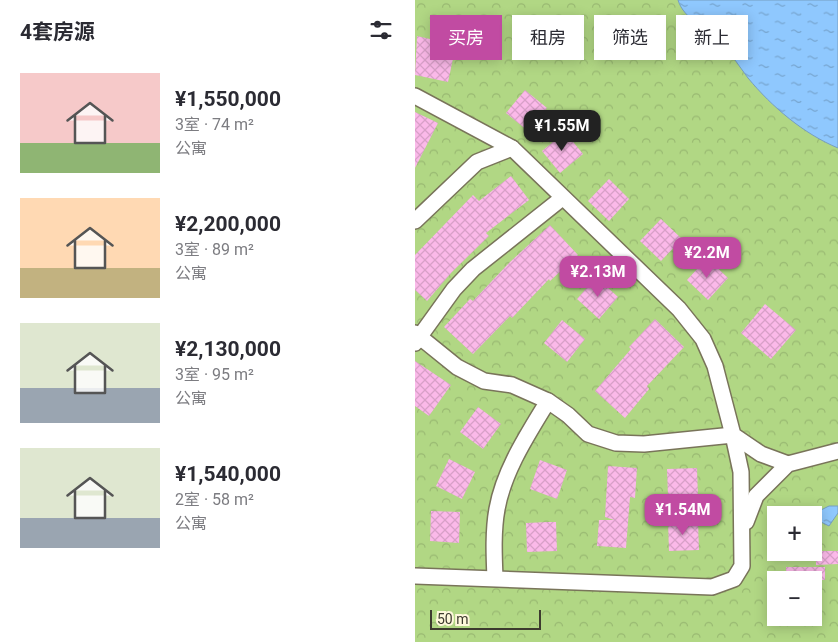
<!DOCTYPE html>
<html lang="zh">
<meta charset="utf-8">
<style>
:root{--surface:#fff;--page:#f2f2f3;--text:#2b2b33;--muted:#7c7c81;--accent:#c14ba2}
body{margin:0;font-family:Roboto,"Noto Sans SC",sans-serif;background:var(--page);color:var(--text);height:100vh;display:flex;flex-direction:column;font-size:19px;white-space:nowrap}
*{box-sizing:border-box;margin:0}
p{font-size:16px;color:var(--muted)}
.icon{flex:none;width:28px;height:28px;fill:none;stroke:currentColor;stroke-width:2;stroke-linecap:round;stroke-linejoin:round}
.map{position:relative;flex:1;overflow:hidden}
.details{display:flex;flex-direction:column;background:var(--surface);width:415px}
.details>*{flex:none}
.banner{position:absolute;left:15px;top:15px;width:332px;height:45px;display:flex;gap:10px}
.tools{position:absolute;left:352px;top:506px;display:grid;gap:10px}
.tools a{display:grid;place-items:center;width:55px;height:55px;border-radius:0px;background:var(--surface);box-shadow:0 2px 12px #0003;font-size:25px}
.scale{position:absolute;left:15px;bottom:12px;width:111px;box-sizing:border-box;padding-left:5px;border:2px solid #3d3b2f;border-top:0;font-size:14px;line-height:18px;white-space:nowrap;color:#3d3b2f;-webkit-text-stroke:4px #fef8db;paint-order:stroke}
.price{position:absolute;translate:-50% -42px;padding:0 11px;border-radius:10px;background:var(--accent);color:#fff;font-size:16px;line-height:32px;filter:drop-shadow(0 1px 2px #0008)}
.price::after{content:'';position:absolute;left:50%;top:30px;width:15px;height:11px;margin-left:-8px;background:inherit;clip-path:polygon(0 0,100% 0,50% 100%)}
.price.selected{background:#222;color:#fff}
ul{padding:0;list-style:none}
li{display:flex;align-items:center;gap:15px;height:125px;padding:0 20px}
li span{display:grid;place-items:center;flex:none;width:140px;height:100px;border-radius:0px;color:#555}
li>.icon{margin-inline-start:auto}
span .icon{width:60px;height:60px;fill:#fffc;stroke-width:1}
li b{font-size:21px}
h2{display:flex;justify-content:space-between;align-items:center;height:60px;padding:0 20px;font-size:21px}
.chip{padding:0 18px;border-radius:0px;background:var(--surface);box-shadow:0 2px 12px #0003;font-size:18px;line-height:45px}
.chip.selected{background:var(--accent);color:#fff}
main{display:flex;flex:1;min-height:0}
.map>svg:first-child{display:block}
.park{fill:url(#park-crowns);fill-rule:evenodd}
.water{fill:url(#water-ripples);stroke:#769ec0}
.building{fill:url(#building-cross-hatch)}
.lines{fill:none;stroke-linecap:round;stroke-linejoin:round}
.minor-casing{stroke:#79745a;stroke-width:18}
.minor{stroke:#fff;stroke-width:15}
</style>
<main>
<section class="details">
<h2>4套房源<svg class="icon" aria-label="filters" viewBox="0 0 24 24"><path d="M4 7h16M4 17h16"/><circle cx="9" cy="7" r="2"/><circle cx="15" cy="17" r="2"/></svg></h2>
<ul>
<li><span style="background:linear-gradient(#f6c9c9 70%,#8fb573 0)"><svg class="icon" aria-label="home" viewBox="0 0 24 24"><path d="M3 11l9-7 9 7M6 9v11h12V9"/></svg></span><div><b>¥1,550,000</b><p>3室 · 74 m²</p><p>公寓</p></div></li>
<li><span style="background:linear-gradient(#ffd9b3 70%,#c2b280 0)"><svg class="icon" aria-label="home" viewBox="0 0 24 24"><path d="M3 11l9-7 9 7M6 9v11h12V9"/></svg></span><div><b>¥2,200,000</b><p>3室 · 89 m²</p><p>公寓</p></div></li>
<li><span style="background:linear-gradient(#dfe7d0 65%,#9aa5b1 0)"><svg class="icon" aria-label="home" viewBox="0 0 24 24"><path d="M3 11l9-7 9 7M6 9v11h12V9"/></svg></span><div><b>¥2,130,000</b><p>3室 · 95 m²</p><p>公寓</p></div></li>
<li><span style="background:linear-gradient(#dfe7d0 70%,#9aa5b1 0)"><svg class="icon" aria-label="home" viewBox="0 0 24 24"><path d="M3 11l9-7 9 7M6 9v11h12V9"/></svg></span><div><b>¥1,540,000</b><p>2室 · 58 m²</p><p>公寓</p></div></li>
</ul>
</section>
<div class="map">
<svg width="423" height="642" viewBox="0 0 423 642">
<defs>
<pattern id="park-crowns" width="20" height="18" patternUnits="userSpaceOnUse" patternTransform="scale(1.25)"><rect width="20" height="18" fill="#b1d784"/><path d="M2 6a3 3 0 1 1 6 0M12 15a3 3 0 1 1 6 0" fill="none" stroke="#99b972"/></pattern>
<pattern id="water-ripples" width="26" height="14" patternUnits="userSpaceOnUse" patternTransform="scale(1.25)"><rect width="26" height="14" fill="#8fc8fe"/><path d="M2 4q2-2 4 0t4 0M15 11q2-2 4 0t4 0" fill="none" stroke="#76a4ce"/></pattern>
<pattern id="building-cross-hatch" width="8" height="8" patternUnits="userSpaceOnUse" patternTransform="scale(1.25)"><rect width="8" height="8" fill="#fbb9e9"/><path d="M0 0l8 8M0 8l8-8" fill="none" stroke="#d8a0c8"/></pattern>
</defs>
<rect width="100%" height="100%" fill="#fef8db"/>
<!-- park -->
<path class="park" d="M 0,0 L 423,0 L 423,642 L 0,642 ZM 361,515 L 399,515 L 399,552 L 361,552 ZM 361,580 L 399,580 L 399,618 L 361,618 Z"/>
<!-- water -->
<g class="water">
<path d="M 263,0 L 423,0 L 423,148 C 389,134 357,107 333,78 C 324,66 316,53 305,42 C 292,27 269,20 263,0 Z"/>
<path d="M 414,506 L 423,506 L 423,513 L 414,526 L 402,520 L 406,510 Z"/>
</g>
<!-- building -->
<g class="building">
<path d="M 2,36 L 41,45 L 33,82 L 0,75 Z"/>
<path d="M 110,90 L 132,108 L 113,131 L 91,113 Z"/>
<path d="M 0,112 L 23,123 L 0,168 Z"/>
<path d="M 150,132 L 168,154 L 145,173 L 127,151 Z"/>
<path d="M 96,176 L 114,200 L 71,233 L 74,236 L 37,272 L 12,301 L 0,290 L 0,255 L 58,195 L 64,201 Z"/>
<path d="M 194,179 L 214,199 L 194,221 L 173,201 Z"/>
<path d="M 246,219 L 267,239 L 246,261 L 225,241 Z"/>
<path d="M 135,225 L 163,255 L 135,281 L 134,279 L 97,318 L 95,316 L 58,354 L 29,327 L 55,299 L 58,301 L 94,263 Z"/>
<path d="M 292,258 L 313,278 L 293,300 L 272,280 Z"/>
<path d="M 181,277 L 203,297 L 184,319 L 162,299 Z"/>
<path d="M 350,304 L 381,330 L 356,359 L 326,333 Z"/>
<path d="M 240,319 L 269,347 L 232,386 L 234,389 L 210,418 L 180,391 L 216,349 L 214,347 Z"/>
<path d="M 147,320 L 170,339 L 152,362 L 129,343 Z"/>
<path d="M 0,361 L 36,385 L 14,416 L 0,406 Z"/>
<path d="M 63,407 L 86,424 L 68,449 L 45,432 Z"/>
<path d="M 34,459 L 60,472 L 47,499 L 21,486 Z"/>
<path d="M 125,460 L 152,470 L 142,499 L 115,489 Z"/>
<path d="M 193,466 L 222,468 L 220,498 L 215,497 L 211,548 L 182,546 L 184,520 L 199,520 L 190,517 Z"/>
<path d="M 282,468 L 283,497 L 253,497 L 252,469 Z"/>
<path d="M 16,511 L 45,512 L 44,543 L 15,541 Z"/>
<path d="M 283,521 L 284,550 L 254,551 L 253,522 Z"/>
<path d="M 133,522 L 141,522 L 142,551 L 112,552 L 111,523 Z"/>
<path d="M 401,551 L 423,551 L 423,564 L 401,565 Z"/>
<rect x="371" y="567" width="39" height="13"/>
</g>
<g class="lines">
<!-- minor casing -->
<g class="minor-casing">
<g id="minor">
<path d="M 0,96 L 97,148 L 264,309 L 288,339 L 300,366 L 318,435 L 346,454 L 373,464"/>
<path d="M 0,221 L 62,162 L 97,148"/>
<path d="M 0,333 L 42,367 L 69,381 L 97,385 L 133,401 C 113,434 89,470 82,509 C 78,531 79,555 80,578"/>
<path d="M 0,343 L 39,289 L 58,269 L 146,199"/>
<path d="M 331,522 L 341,496 L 373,464 L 423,451"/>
<path d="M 0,576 L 297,587 L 319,579 L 327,566 L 326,472 L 318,435 L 229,444 L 201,443 L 173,434 L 153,415 L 133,401"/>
</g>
</g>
<!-- minor -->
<use href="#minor" class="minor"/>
</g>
</svg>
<div class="tools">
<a>+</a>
<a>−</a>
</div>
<div class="scale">50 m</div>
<b class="price selected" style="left:147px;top:152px">¥1.55M</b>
<b class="price" style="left:292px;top:279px">¥2.2M</b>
<b class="price" style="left:183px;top:298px">¥2.13M</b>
<b class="price" style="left:268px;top:536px">¥1.54M</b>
<div class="banner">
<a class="chip selected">买房</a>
<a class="chip">租房</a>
<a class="chip">筛选</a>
<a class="chip">新上</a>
</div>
</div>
</main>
